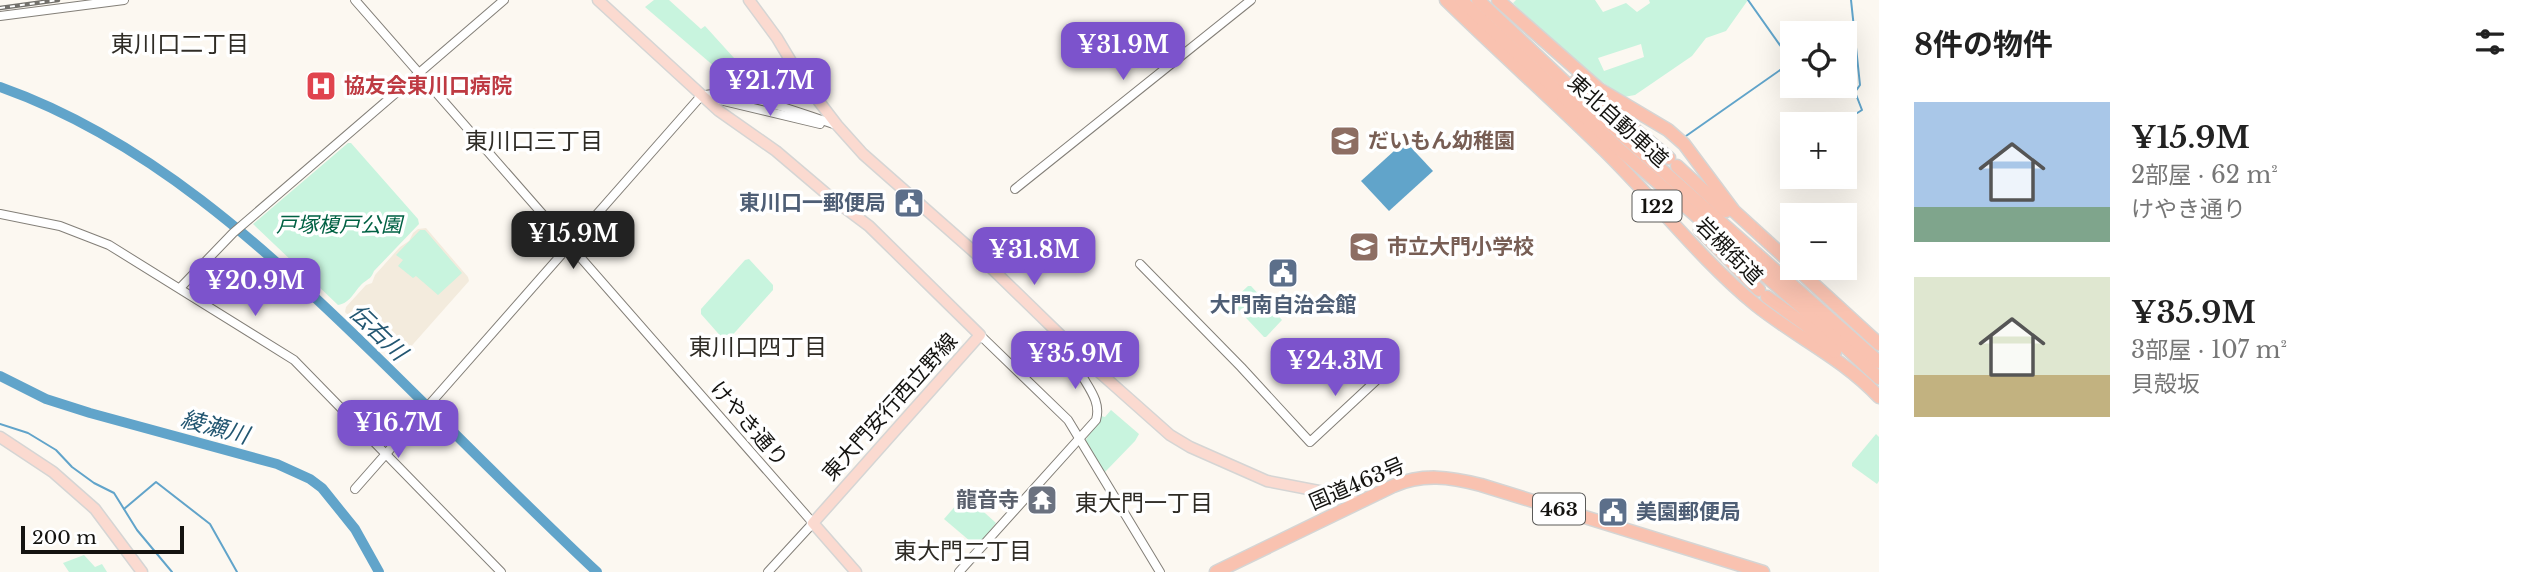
<!DOCTYPE html>
<html lang="ja">
<meta charset="utf-8">
<style>
:root{--surface:#fff;--page:#f6f6f6;--text:#222;--muted:#767676;--accent:#7c53cc}
body{margin:0;font-family:"Libre Baskerville","Noto Sans JP",serif;background:var(--page);color:var(--text);height:100vh;display:flex;flex-direction:column;font-size:26px;white-space:nowrap}
*{box-sizing:border-box;margin:0}
p{font-size:23px;color:var(--muted)}
.icon{flex:none;width:38px;height:38px;fill:none;stroke:currentColor;stroke-width:2;stroke-linecap:round;stroke-linejoin:round}
.map{position:relative;flex:1;overflow:hidden}
.side{display:flex;flex-direction:column;background:var(--surface);width:665px}
.side>*{flex:none}
.tools{position:absolute;left:1780px;top:21px;display:grid;gap:14px}
.tools a{display:grid;place-items:center;width:77px;height:77px;border-radius:0px;background:var(--surface);box-shadow:0 7px 28px #0002;font-size:35px}
.scale{position:absolute;left:21px;bottom:18px;width:163px;box-sizing:border-box;padding-left:7px;border:4px solid #141310;border-top:0;font-size:19px;line-height:24px;white-space:nowrap;color:#141310;-webkit-text-stroke:5px #fff;paint-order:stroke}
.price{position:absolute;translate:-50% -60px;padding:0 16px;border-radius:14px;background:var(--accent);color:#fff;font-size:23px;line-height:46px;filter:drop-shadow(0 2px 4px #0008)}
.price::after{content:'';position:absolute;left:50%;top:42px;width:21px;height:16px;margin-left:-10px;background:inherit;clip-path:polygon(0 0,100% 0,50% 100%)}
.price.selected{background:#222;color:#fff}
ul{padding:0;list-style:none}
li{display:flex;align-items:center;gap:21px;height:175px;padding:0 35px}
li span{display:grid;place-items:center;flex:none;width:196px;height:140px;border-radius:0px;color:#555}
li>.icon{margin-inline-start:auto}
span .icon{width:84px;height:84px;fill:#fffc;stroke-width:1}
li b{font-size:30px}
h2{display:flex;justify-content:space-between;align-items:center;height:84px;padding:0 35px;font-size:30px}
main{display:flex;flex:1;min-height:0}
.map>svg:first-child{display:block}
.built{fill:#f3ebdd}
.green{fill:#c8f4de;fill-rule:evenodd}
.water{fill:#61a4ca}
.lines{fill:none;stroke-linecap:round;stroke-linejoin:round}
.stream{stroke:#61a4ca;stroke-width:2}
.river{stroke:#61a4ca;stroke-width:10}
.minor-casing{stroke:#837f78;stroke-width:10}
.major-casing{stroke:#d5d5d4;stroke-width:13}
.highway-casing{stroke:#d5d5d4;stroke-width:15}
.minor{stroke:#fff;stroke-width:8}
.major{stroke:#fbdad0;stroke-width:10}
.highway{stroke:#f9c2b0;stroke-width:12}
.rail-casing{stroke:#72706b;stroke-width:4.5}
.rail{stroke:#fff;stroke-width:2;stroke-dasharray:5;stroke-linecap:butt}
.labels{text-anchor:middle;stroke-width:7;stroke-linejoin:round;paint-order:stroke}
.shield{fill:#fff;stroke:#5a5a58;stroke-width:2}
.shield-label{font-size:19px;font-weight:bold;fill:#141310}
.health-label{font-size:21px;font-weight:bold;fill:#be3a42;stroke:#fff;text-anchor:start}
.street-label{font-size:21px;fill:#141310;stroke:#fff}
.education-label{font-size:21px;font-weight:bold;fill:#785e54;stroke:#fff;text-anchor:start}
.service-label{font-size:21px;font-weight:bold;fill:#4e5e75;stroke:#fff;text-anchor:end}
.park-label{font-size:21px;font-style:italic;fill:#006143;stroke:#fff}
.worship-label{font-size:21px;font-weight:bold;fill:#5b616d;stroke:#fff;text-anchor:end}
.neighbourhood-label{font-size:23px;fill:#2f2c26;stroke:#fff}
.water-label{font-size:23px;font-style:italic;fill:#225671;stroke:#fff}
</style>
<main>
<div class="map">
<svg width="1879" height="572" viewBox="0 0 1879 572">
<rect width="100%" height="100%" fill="#fcf8f1"/>
<!-- built -->
<path class="built" d="M 426,228 L 468,277 L 469,281 L 399,360 L 395,361 L 345,312 L 346,307 L 366,285 L 372,283 L 375,275 L 400,247 L 409,241 L 413,233 L 418,229 Z"/>
<!-- green -->
<g class="green">
<path d="M 654,0 L 669,0 L 701,29 L 705,26 L 744,69 L 755,94 L 743,91 L 645,7 Z"/>
<path d="M 1516,0 L 1595,0 L 1603,12 L 1626,3 L 1637,12 L 1650,3 L 1649,0 L 1748,0 L 1726,31 L 1706,38 L 1692,56 L 1635,95 L 1624,97 L 1582,68 L 1513,3 ZM 1641,44 L 1644,57 L 1604,71 L 1598,58 Z"/>
<path d="M 348,143 L 351,143 L 418,219 L 419,224 L 374,271 C 371,279 369,278 363,283 C 354,291 351,303 338,305 L 253,224 Z"/>
<path d="M 420,230 L 425,230 L 462,273 L 438,295 L 416,276 L 413,278 L 398,266 L 403,260 L 396,255 Z"/>
<path d="M 749,259 L 773,285 L 773,290 L 728,340 L 724,340 L 701,314 L 701,309 L 745,260 Z"/>
<path d="M 1248,286 L 1251,286 L 1282,320 L 1266,337 L 1264,337 L 1232,303 L 1232,301 Z"/>
<path d="M 1111,410 L 1139,434 L 1135,441 L 1104,473 L 1085,441 L 1101,416 L 1105,417 Z"/>
<path d="M 1876,434 L 1879,437 L 1879,481 L 1877,484 L 1852,466 L 1852,463 Z"/>
<path d="M 965,495 L 996,523 L 977,547 L 944,519 Z"/>
<path d="M 84,555 L 95,567 L 102,564 L 107,572 L 69,572 L 63,563 Z"/>
</g>
<!-- water -->
<path class="water" d="M 1405,141 L 1433,171 L 1389,211 L 1361,181 Z"/>
<g class="lines">
<!-- stream -->
<g class="stream">
<path d="M 1827,124 L 1854,115 L 1862,110 L 1855,92 L 1860,85 L 1851,0"/>
<path d="M 1686,136 L 1783,68 L 1782,48 L 1748,0"/>
<path d="M 1791,148 L 1792,147"/>
<path d="M 0,424 L 28,433 L 56,450 L 72,467 L 94,483 L 114,493 L 137,530 L 172,572"/>
<path d="M 124,509 L 156,482 L 210,524 L 237,572"/>
</g>
<!-- river -->
<g class="river">
<path d="M 0,87 C 147,139 264,247 373,353 C 448,426 521,501 597,572"/>
<path d="M 0,376 L 46,399 L 90,413 L 277,464 L 310,479 L 322,488 L 355,529 L 379,572"/>
</g>
<!-- minor casing -->
<g class="minor-casing">
<g id="minor">
<path d="M 355,0 L 813,523 L 768,572"/>
<path d="M 0,16 L 124,0"/>
<path d="M 711,98 L 820,124"/>
<path d="M 1015,189 L 1251,0"/>
<path d="M 0,214 L 60,226 L 109,245 L 294,360 L 501,572"/>
<path d="M 1140,264 L 1241,367 L 1310,442 L 1381,376"/>
<path d="M 180,288 L 233,233 L 504,0"/>
<path d="M 980,335 L 1068,420 L 1160,572"/>
<path d="M 355,489 L 701,96 C 734,85 803,115 837,125"/>
<path d="M 959,572 L 1096,420 C 1104,393 1072,376 1075,350"/>
</g>
</g>
<!-- major casing -->
<g class="major-casing">
<g id="major">
<path d="M 598,0 L 719,111 L 776,151 L 829,196 L 869,226 L 980,335 L 813,523 L 856,572"/>
<path d="M 749,0 L 777,38 L 801,78 L 837,125 L 863,154 L 981,258 L 1090,364 L 1170,435 L 1190,447 L 1267,481 L 1350,497 L 1356,503"/>
<path d="M 0,437 L 53,472 L 95,509 L 142,572"/>
</g>
</g>
<!-- highway casing -->
<g class="highway-casing">
<g id="highway">
<path d="M 1446,0 C 1498,51 1552,99 1604,150 C 1655,200 1700,259 1756,305 C 1796,337 1844,359 1879,397"/>
<path d="M 1461,0 L 1619,149 L 1813,317 L 1879,378"/>
<path d="M 1478,0 L 1602,117 L 1879,362"/>
<path d="M 1498,0 L 1599,89 L 1668,130 L 1684,144 L 1734,211 L 1792,264"/>
<path d="M 1576,81 L 1669,158"/>
<path d="M 1677,166 L 1726,211"/>
<path d="M 1700,230 L 1759,290"/>
<path d="M 1796,268 L 1879,344"/>
<path d="M 1767,297 L 1807,326 L 1835,352"/>
<path d="M 1216,572 L 1393,486 C 1423,473 1450,477 1481,485 L 1763,572"/>
</g>
</g>
<!-- minor -->
<use href="#minor" class="minor"/>
<!-- major -->
<use href="#major" class="major"/>
<!-- highway -->
<use href="#highway" class="highway"/>
<!-- rail casing -->
<g class="rail-casing">
<path id="rail" d="M 0,8 L 58,0"/>
</g>
<!-- rail -->
<use href="#rail" class="rail"/>
</g>
<!-- icons -->
<defs>
<g id="hospital-square" transform="scale(1.575)"><rect x="-9" y="-9" width="18" height="18" rx="4" fill="#e0444e" stroke="#fff"/><path d="M-5-5h3v3.5h4V-5h3V5h-3V1.5h-4V5h-3Z" fill="#fff"/></g>
<g id="school-square" transform="scale(1.575)"><rect x="-9" y="-9" width="18" height="18" rx="4" fill="#8d6e63" stroke="#fff"/><path d="M0-5L7-2L0 1L-7-2ZM-4 1L0 2.5L4 1V4Q0 6-4 4Z" fill="#fff"/></g>
<g id="civic-square" transform="scale(1.575)"><rect x="-9" y="-9" width="18" height="18" rx="4" fill="#5c6f8a" stroke="#fff"/><path d="M-.6-6.5H3V-4.5H.6V-3L4-1V1h2V6H-6V1h2V-1L-.6-3ZM-1.2 2.5V6h2.4V2.5Z" fill="#fff"/></g>
<g id="temple-square" transform="scale(1.575)"><rect x="-9" y="-9" width="18" height="18" rx="4" fill="#6b7280" stroke="#fff"/><path d="M0-6L5-2H3V0L6.5 2.5H4V6H1.5V3h-3V6H-4V2.5H-6.5L-3 0V-2H-5Z" fill="#fff"/></g>
</defs>
<g fill-rule="evenodd">
<use href="#hospital-square" x="321" y="86"/>
<use href="#school-square" x="1345" y="141"/>
<use href="#civic-square" x="909" y="203"/>
<use href="#school-square" x="1364" y="247"/>
<use href="#civic-square" x="1283" y="273"/>
<use href="#temple-square" x="1042" y="500"/>
<use href="#civic-square" x="1613" y="512"/>
</g>
<g class="labels">
<!-- shield labels -->
<g class="shield">
<rect x="1632.5" y="190.5" width="49" height="31" rx="5"/>
<rect x="1533" y="493.5" width="52" height="31" rx="5"/>
</g>
<g class="shield-label">
<text x="1657" y="213">122</text>
<text x="1559" y="516">463</text>
</g>
<!-- health labels -->
<g class="health-label">
<text x="344" y="93">協友会東川口病院</text>
</g>
<!-- street labels -->
<g class="street-label">
<text transform="translate(1618 121) rotate(42)" y="7">東北自動車道</text>
<text transform="translate(1729 251) rotate(45)" y="7">岩槻街道</text>
<text transform="translate(890 407) rotate(-48)" y="7">東大門安行西立野線</text>
<text transform="translate(749 424) rotate(49)" y="7">けやき通り</text>
<text transform="translate(1357 484) rotate(-23)" y="7">国道463号</text>
</g>
<!-- education labels -->
<g class="education-label">
<text x="1368" y="148">だいもん幼稚園</text>
<text x="1387" y="254">市立大門小学校</text>
</g>
<!-- service labels -->
<g class="service-label">
<text x="886" y="210">東川口一郵便局</text>
<text x="1283" y="312" text-anchor="middle">大門南自治会館</text>
<text x="1636" y="519" text-anchor="start">美園郵便局</text>
</g>
<!-- park labels -->
<g class="park-label">
<text x="339" y="232">戸塚榎戸公園</text>
</g>
<!-- worship labels -->
<g class="worship-label">
<text x="1019" y="507">龍音寺</text>
</g>
<!-- neighbourhood labels -->
<g class="neighbourhood-label">
<text x="180" y="52">東川口二丁目</text>
<text x="534" y="149">東川口三丁目</text>
<text x="758" y="355">東川口四丁目</text>
<text x="1144" y="511">東大門一丁目</text>
<text x="963" y="559">東大門二丁目</text>
</g>
<!-- water labels -->
<g class="water-label">
<text transform="translate(378 332) rotate(44)" y="8">伝右川</text>
<text transform="translate(215 427) rotate(15)" y="8">綾瀬川</text>
</g>
</g>
</svg>
<div class="tools">
<a><svg class="icon" aria-label="locate" viewBox="0 0 24 24"><circle cx="12" cy="12" r="6"/><path d="M12 2v4M12 18v4M2 12h4M18 12h4"/></svg></a>
<a>+</a>
<a>−</a>
</div>
<div class="scale">200 m</div>
<b class="price" style="left:1123px;top:82px">¥31.9M</b>
<b class="price" style="left:770px;top:118px">¥21.7M</b>
<b class="price selected" style="left:573px;top:271px">¥15.9M</b>
<b class="price" style="left:1034px;top:287px">¥31.8M</b>
<b class="price" style="left:255px;top:318px">¥20.9M</b>
<b class="price" style="left:1075px;top:391px">¥35.9M</b>
<b class="price" style="left:1335px;top:398px">¥24.3M</b>
<b class="price" style="left:398px;top:460px">¥16.7M</b>
</div>
<section class="side">
<h2>8件の物件<svg class="icon" aria-label="filters" viewBox="0 0 24 24"><path d="M4 7h16M4 17h16"/><circle cx="9" cy="7" r="2"/><circle cx="15" cy="17" r="2"/></svg></h2>
<ul>
<li><span style="background:linear-gradient(#a9c7e8 75%,#7fa58c 0)"><svg class="icon" aria-label="home" viewBox="0 0 24 24"><path d="M3 11l9-7 9 7M6 9v11h12V9"/></svg></span><div><b>¥15.9M</b><p>2部屋 · 62 m²</p><p>けやき通り</p></div></li>
<li><span style="background:linear-gradient(#dfe7d0 70%,#c2b280 0)"><svg class="icon" aria-label="home" viewBox="0 0 24 24"><path d="M3 11l9-7 9 7M6 9v11h12V9"/></svg></span><div><b>¥35.9M</b><p>3部屋 · 107 m²</p><p>貝殻坂</p></div></li>
</ul>
</section>
</main>
